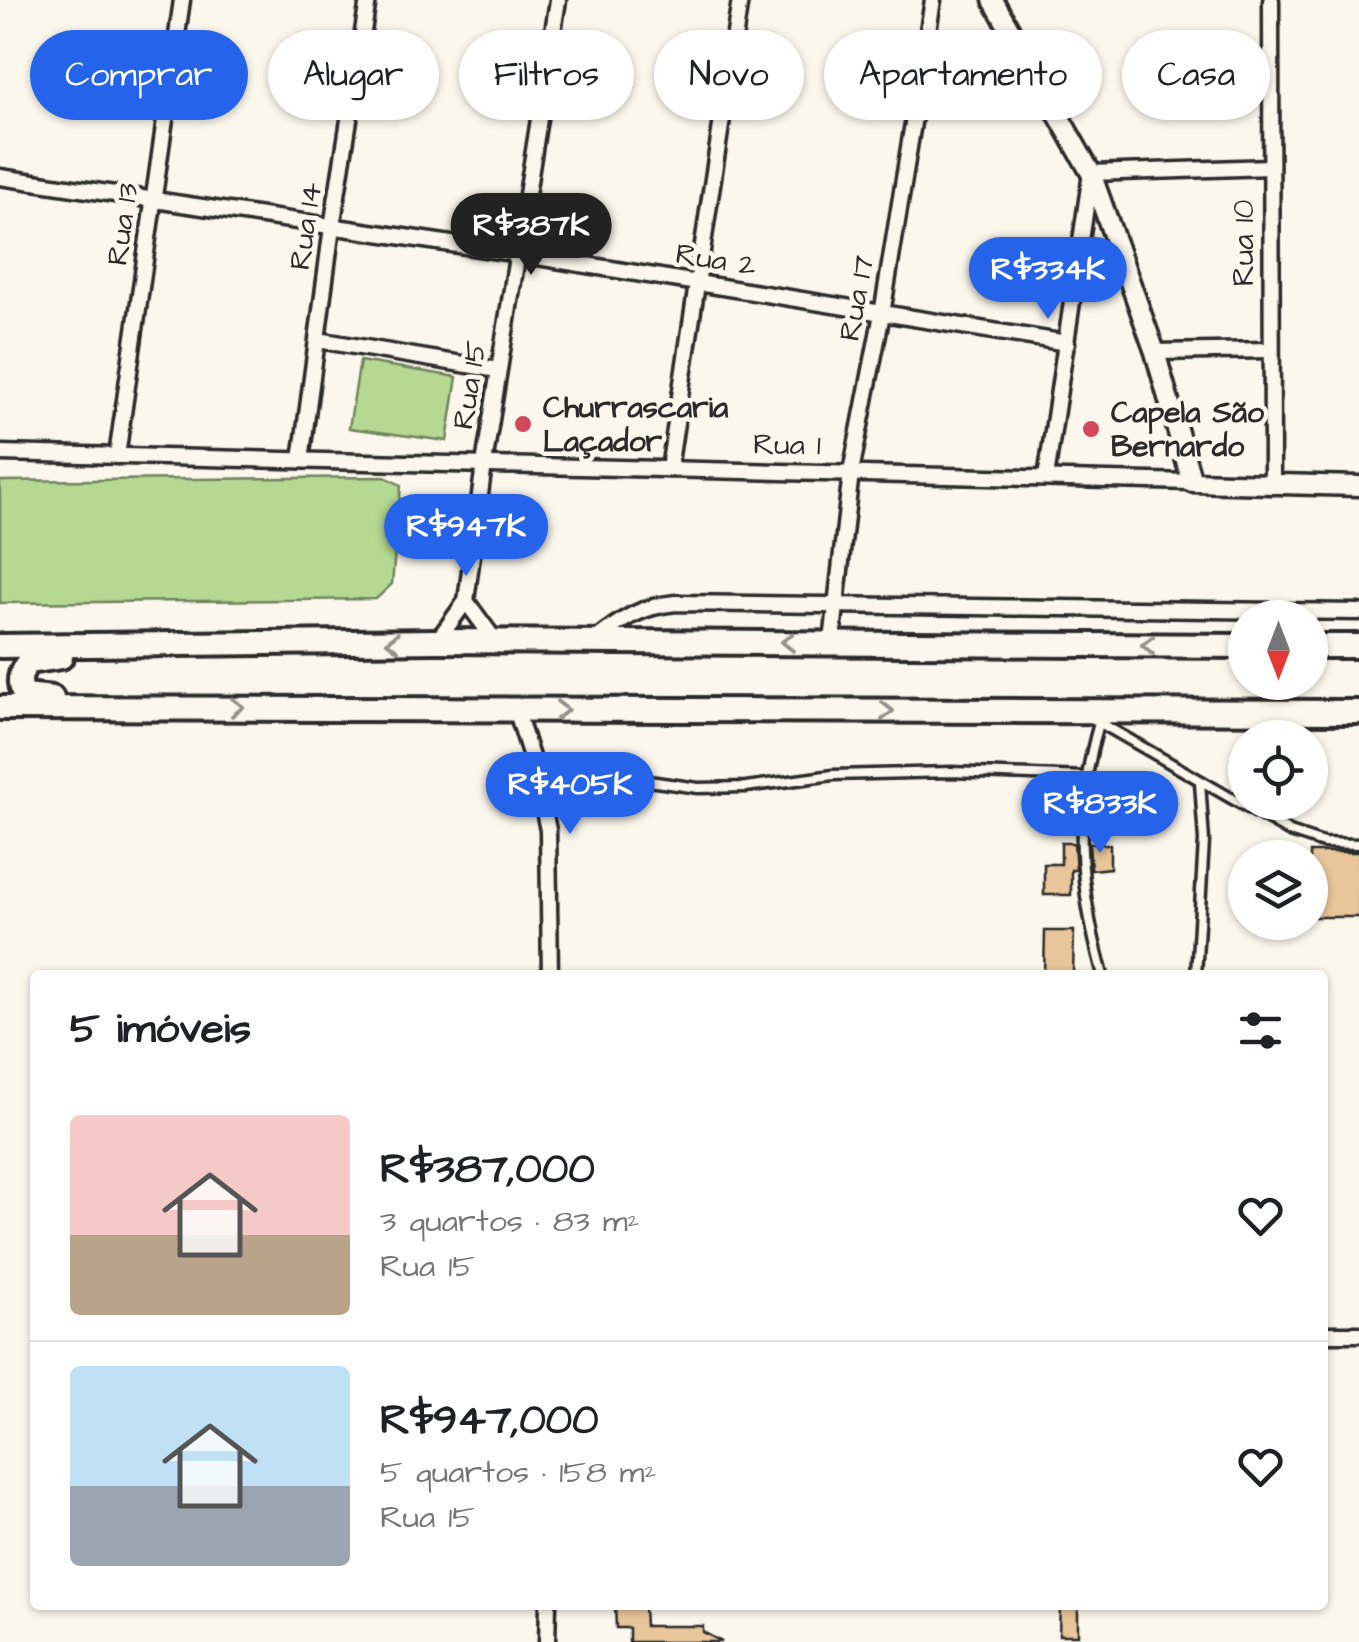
<!DOCTYPE html>
<html lang="pt">
<meta charset="utf-8">
<style>
:root{--surface:#fff;--page:#f2f2f2;--text:#202124;--muted:#757577;--line:#e0e0e0;--accent:#2563eb}
body{margin:0;font-family:"Architects Daughter",sans-serif;background:var(--page);color:var(--text);height:100vh;display:flex;flex-direction:column;font-size:38px;white-space:nowrap}
*{box-sizing:border-box;margin:0}
p{font-size:32px;color:var(--muted)}
.icon{flex:none;width:55px;height:55px;fill:none;stroke:currentColor;stroke-width:2;stroke-linecap:round;stroke-linejoin:round}
.map{position:relative;flex:1;overflow:hidden}
.drawer{position:absolute;left:30px;top:970px;width:1298px;height:640px;display:flex;flex-direction:column;background:var(--surface);border-radius:10px;box-shadow:0 2px 8px #0004}
.drawer>*{flex:none}
.banner{position:absolute;left:30px;top:30px;width:1300px;height:90px;display:flex;gap:20px}
.needle{width:65px;rotate:180deg}
.controls{position:absolute;left:1228px;top:600px;display:grid;gap:20px}
.controls a{display:grid;place-items:center;width:100px;height:100px;border-radius:50%;background:var(--surface);box-shadow:0 2px 8px #0004;font-size:50px}
.price{position:absolute;translate:-50% -85px;padding:0 22px;border-radius:35px;background:var(--accent);color:#fff;font-size:32px;line-height:65px;filter:drop-shadow(0 2px 5px #0008)}
.price::after{content:'';position:absolute;left:50%;top:60px;width:30px;height:22px;margin-left:-15px;background:inherit;clip-path:polygon(0 0,100% 0,50% 100%)}
.price.active{background:#222;color:#fff}
ul{padding:0;list-style:none}
li{display:flex;align-items:center;gap:30px;height:250px;padding:0 40px}
li+li{border-top:2px solid var(--line)}
li span{display:grid;place-items:center;flex:none;width:280px;height:200px;border-radius:10px;color:#555}
li>.icon{margin-inline-start:auto}
span .icon{width:120px;height:120px;fill:#fffc;stroke-width:1}
li b{font-size:42px}
h2{display:flex;justify-content:space-between;align-items:center;height:120px;padding:0 40px;font-size:42px}
.pill{padding:0 35px;border-radius:45px;background:var(--surface);box-shadow:0 2px 8px #0004;font-size:35px;line-height:90px}
.pill.active{background:var(--accent);color:#fff}
.map>svg:first-child{display:block}
.green{fill:#b5d993;stroke:#70825f;stroke-width:2.5}
.building{fill:#e9c59a;stroke:#2b2b2b;stroke-width:2.5}
.lines{fill:none;stroke-linecap:round;stroke-linejoin:round}
.service-casing{stroke:#2b2b2b;stroke-width:15}
.minor-casing{stroke:#2b2b2b;stroke-width:21}
.tertiary-casing{stroke:#2b2b2b;stroke-width:25}
.trunk-casing{stroke:#2b2b2b;stroke-width:30}
.service{stroke:#fbf7ec;stroke-width:8}
.minor{stroke:#fbf7ec;stroke-width:14}
.tertiary{stroke:#fbf7ec;stroke-width:18}
.trunk{stroke:#fbf7ec;stroke-width:22}
.oneway{stroke:#93918c}
.poi-dot{fill:#d1495b;stroke:#fbf7ec;stroke-width:4}
.labels{text-anchor:middle;stroke-width:9;stroke-linejoin:round;paint-order:stroke}
.street-label{font-size:30px;fill:#2b2b2b;stroke:#fbf7ec}
.poi-label{font-size:30px;font-weight:bold;fill:#2b2b2b;stroke:#fbf7ec;text-anchor:start}
</style>
<div class="map">
<svg width="1359" height="1642" viewBox="0 0 1359 1642">
<rect width="100%" height="100%" fill="#fbf7ec"/>
<filter id="ink" filterUnits="userSpaceOnUse"><feTurbulence type="fractalNoise" baseFrequency=".01" numOctaves="2"/><feDisplacementMap in="SourceGraphic" scale="20" xChannelSelector="R" yChannelSelector="G"/><feConvolveMatrix kernelMatrix="1 2 1 2 8 2 1 2 1" color-interpolation-filters="sRGB"/></filter>
<g filter="url(#ink)">
<!-- green -->
<g class="green">
<path d="M 360,361 L 457,377 L 447,441 L 349,428 Z"/>
<path d="M 385,477 L 401,485 L 392,584 L 376,599 L 0,603 L 0,481 Z"/>
</g>
<!-- building -->
<g class="building">
<path d="M 1061,843 L 1074,843 L 1076,870 L 1071,870 L 1071,895 L 1044,895 L 1044,864 L 1061,864 Z"/>
<path d="M 1089,843 L 1110,845 L 1110,868 L 1091,870 Z"/>
<rect x="1310" y="852" width="49" height="65"/>
<path d="M 1045,931 L 1074,931 L 1073,975 L 1044,975 Z"/>
<path d="M 615,1605 L 644,1605 L 645,1626 L 703,1626 L 703,1632 L 722,1642 L 629,1642 L 629,1628 L 616,1628 Z"/>
<path d="M 1060,1605 L 1078,1605 L 1078,1635 L 1059,1635 Z"/>
</g>
<g class="lines">
<!-- service casing -->
<g class="service-casing">
<g id="service">
<path d="M 1090,717 L 1290,832 L 1323,843 L 1359,844"/>
<path d="M 1099,723 C 1073,814 1078,885 1103,975"/>
<path d="M 537,773 L 592,773 L 698,788 L 746,787 L 833,775 L 951,772 L 1086,777"/>
<path d="M 1196,975 L 1204,841 L 1200,782"/>
</g>
</g>
<!-- minor casing -->
<g class="minor-casing">
<g id="minor">
<path d="M 1271,0 L 1272,486"/>
<path d="M 0,177 L 519,254 L 1067,343"/>
<path d="M 318,340 L 498,370"/>
<path d="M 1155,352 L 1270,350"/>
<path d="M 0,453 L 1192,482"/>
<path d="M 117,456 L 182,0"/>
<path d="M 301,460 L 332,227 L 368,0"/>
<path d="M 669,469 L 740,0"/>
<path d="M 1046,478 L 1091,173 L 1270,167"/>
<path d="M 466,601 L 484,464 L 558,0"/>
<path d="M 595,640 C 622,619 642,606 676,603 L 1359,612"/>
<path d="M 437,641 L 466,601 L 496,642"/>
<path d="M 832,642 L 851,472 L 882,314 L 933,0"/>
<path d="M 516,709 L 536,773 L 548,830 L 550,975"/>
<path d="M 1322,1334 L 1359,1334"/>
<path d="M 547,1642 L 548,1605"/>
</g>
</g>
<!-- tertiary casing -->
<g class="tertiary-casing">
<path id="tertiary" d="M 993,0 L 1091,173 L 1155,352 L 1192,482 L 1359,486"/>
</g>
<!-- trunk casing -->
<g class="trunk-casing">
<g id="trunk">
<path d="M 0,646 L 437,641 L 1245,646"/>
<path d="M 1310,646 L 1359,646"/>
<path d="M 52,698 L 25,695 C 16,684 20,672 28,662 L 61,657"/>
<path d="M 0,708 L 1359,712"/>
</g>
</g>
<!-- service -->
<use href="#service" class="service"/>
<!-- minor -->
<use href="#minor" class="minor"/>
<!-- tertiary -->
<use href="#tertiary" class="tertiary"/>
<!-- trunk -->
<use href="#trunk" class="trunk"/>
</g>
<!-- one-way arrows -->
<defs><path id="oneway-chevron" d="M-2-3.5L2.5 0L-2 3.5" fill="none" stroke-width="1.6" stroke-linecap="round" stroke-linejoin="round" transform="scale(2.5)"/></defs>
<g class="oneway">
<use href="#oneway-chevron" transform="translate(393 642) rotate(179)"/>
<use href="#oneway-chevron" transform="translate(788 642) rotate(180)"/>
<use href="#oneway-chevron" transform="translate(1148 645) rotate(-179)"/>
<use href="#oneway-chevron" transform="translate(237 707)"/>
<use href="#oneway-chevron" transform="translate(562 710)"/>
<use href="#oneway-chevron" transform="translate(887 711)"/>
</g>
</g>
<!-- markers -->
<g class="poi-dot">
<circle cx="523" cy="424" r="10"/>
<circle cx="1091" cy="429" r="10"/>
</g>
<g class="labels">
<!-- street labels -->
<g class="street-label">
<text transform="translate(122 224) rotate(-82)" y="10">Rua 13</text>
<text transform="translate(305 226) rotate(-82)" y="10">Rua 14</text>
<text transform="translate(1243 243) rotate(-90)" y="10">Rua 10</text>
<text transform="translate(716 259) rotate(9)" y="10">Rua 2</text>
<text transform="translate(856 298) rotate(-80)" y="10">Rua 17</text>
<text transform="translate(469 385) rotate(-81)" y="10">Rua 15</text>
<text transform="translate(787 444) rotate(1)" y="10">Rua 1</text>
</g>
<!-- poi labels -->
<g class="poi-label">
<text x="543" y="417">Churrascaria<tspan x="543" dy="34">Laçador</tspan></text>
<text x="1111" y="422">Capela São<tspan x="1111" dy="34">Bernardo</tspan></text>
</g>
</g>
</svg>
<div class="controls">
<a><svg class="needle" viewBox="-14 -14 28 28"><path d="M0-13l5 13h-10z" fill="#e53935"/><path d="M0 13l5-13h-10z" fill="#757577"/></svg></a>
<a><svg class="icon" aria-label="locate" viewBox="0 0 24 24"><circle cx="12" cy="12" r="6"/><path d="M12 2v4M12 18v4M2 12h4M18 12h4"/></svg></a>
<a><svg class="icon" aria-label="layers" viewBox="0 0 24 24"><path d="M12 4l9 5-9 5-9-5zM3 14l9 5 9-5"/></svg></a>
</div>
<b class="price active" style="left:531px;top:278px">R$387K</b>
<b class="price" style="left:1048px;top:322px">R$334K</b>
<b class="price" style="left:466px;top:579px">R$947K</b>
<b class="price" style="left:570px;top:837px">R$405K</b>
<b class="price" style="left:1100px;top:856px">R$833K</b>
<div class="banner">
<a class="pill active">Comprar</a>
<a class="pill">Alugar</a>
<a class="pill">Filtros</a>
<a class="pill">Novo</a>
<a class="pill">Apartamento</a>
<a class="pill">Casa</a>
</div>
<section class="drawer">
<h2>5 imóveis<svg class="icon" aria-label="filters" viewBox="0 0 24 24"><path d="M4 7h16M4 17h16"/><circle cx="9" cy="7" r="2"/><circle cx="15" cy="17" r="2"/></svg></h2>
<ul>
<li><span style="background:linear-gradient(#f6c9c9 60%,#b9a48a 0)"><svg class="icon" aria-label="home" viewBox="0 0 24 24"><path d="M3 11l9-7 9 7M6 9v11h12V9"/></svg></span><div><b>R$387,000</b><p>3 quartos · 83 m²</p><p>Rua 15</p></div><svg class="icon" aria-label="heart" viewBox="0 0 24 24"><path d="M12 20l-8-8c-3-5 5-10 8-4 3-6 11-1 8 4z"/></svg></li>
<li><span style="background:linear-gradient(#bfe0f5 60%,#9aa5b1 0)"><svg class="icon" aria-label="home" viewBox="0 0 24 24"><path d="M3 11l9-7 9 7M6 9v11h12V9"/></svg></span><div><b>R$947,000</b><p>5 quartos · 158 m²</p><p>Rua 15</p></div><svg class="icon" aria-label="heart" viewBox="0 0 24 24"><path d="M12 20l-8-8c-3-5 5-10 8-4 3-6 11-1 8 4z"/></svg></li>
</ul>
</section>
</div>
